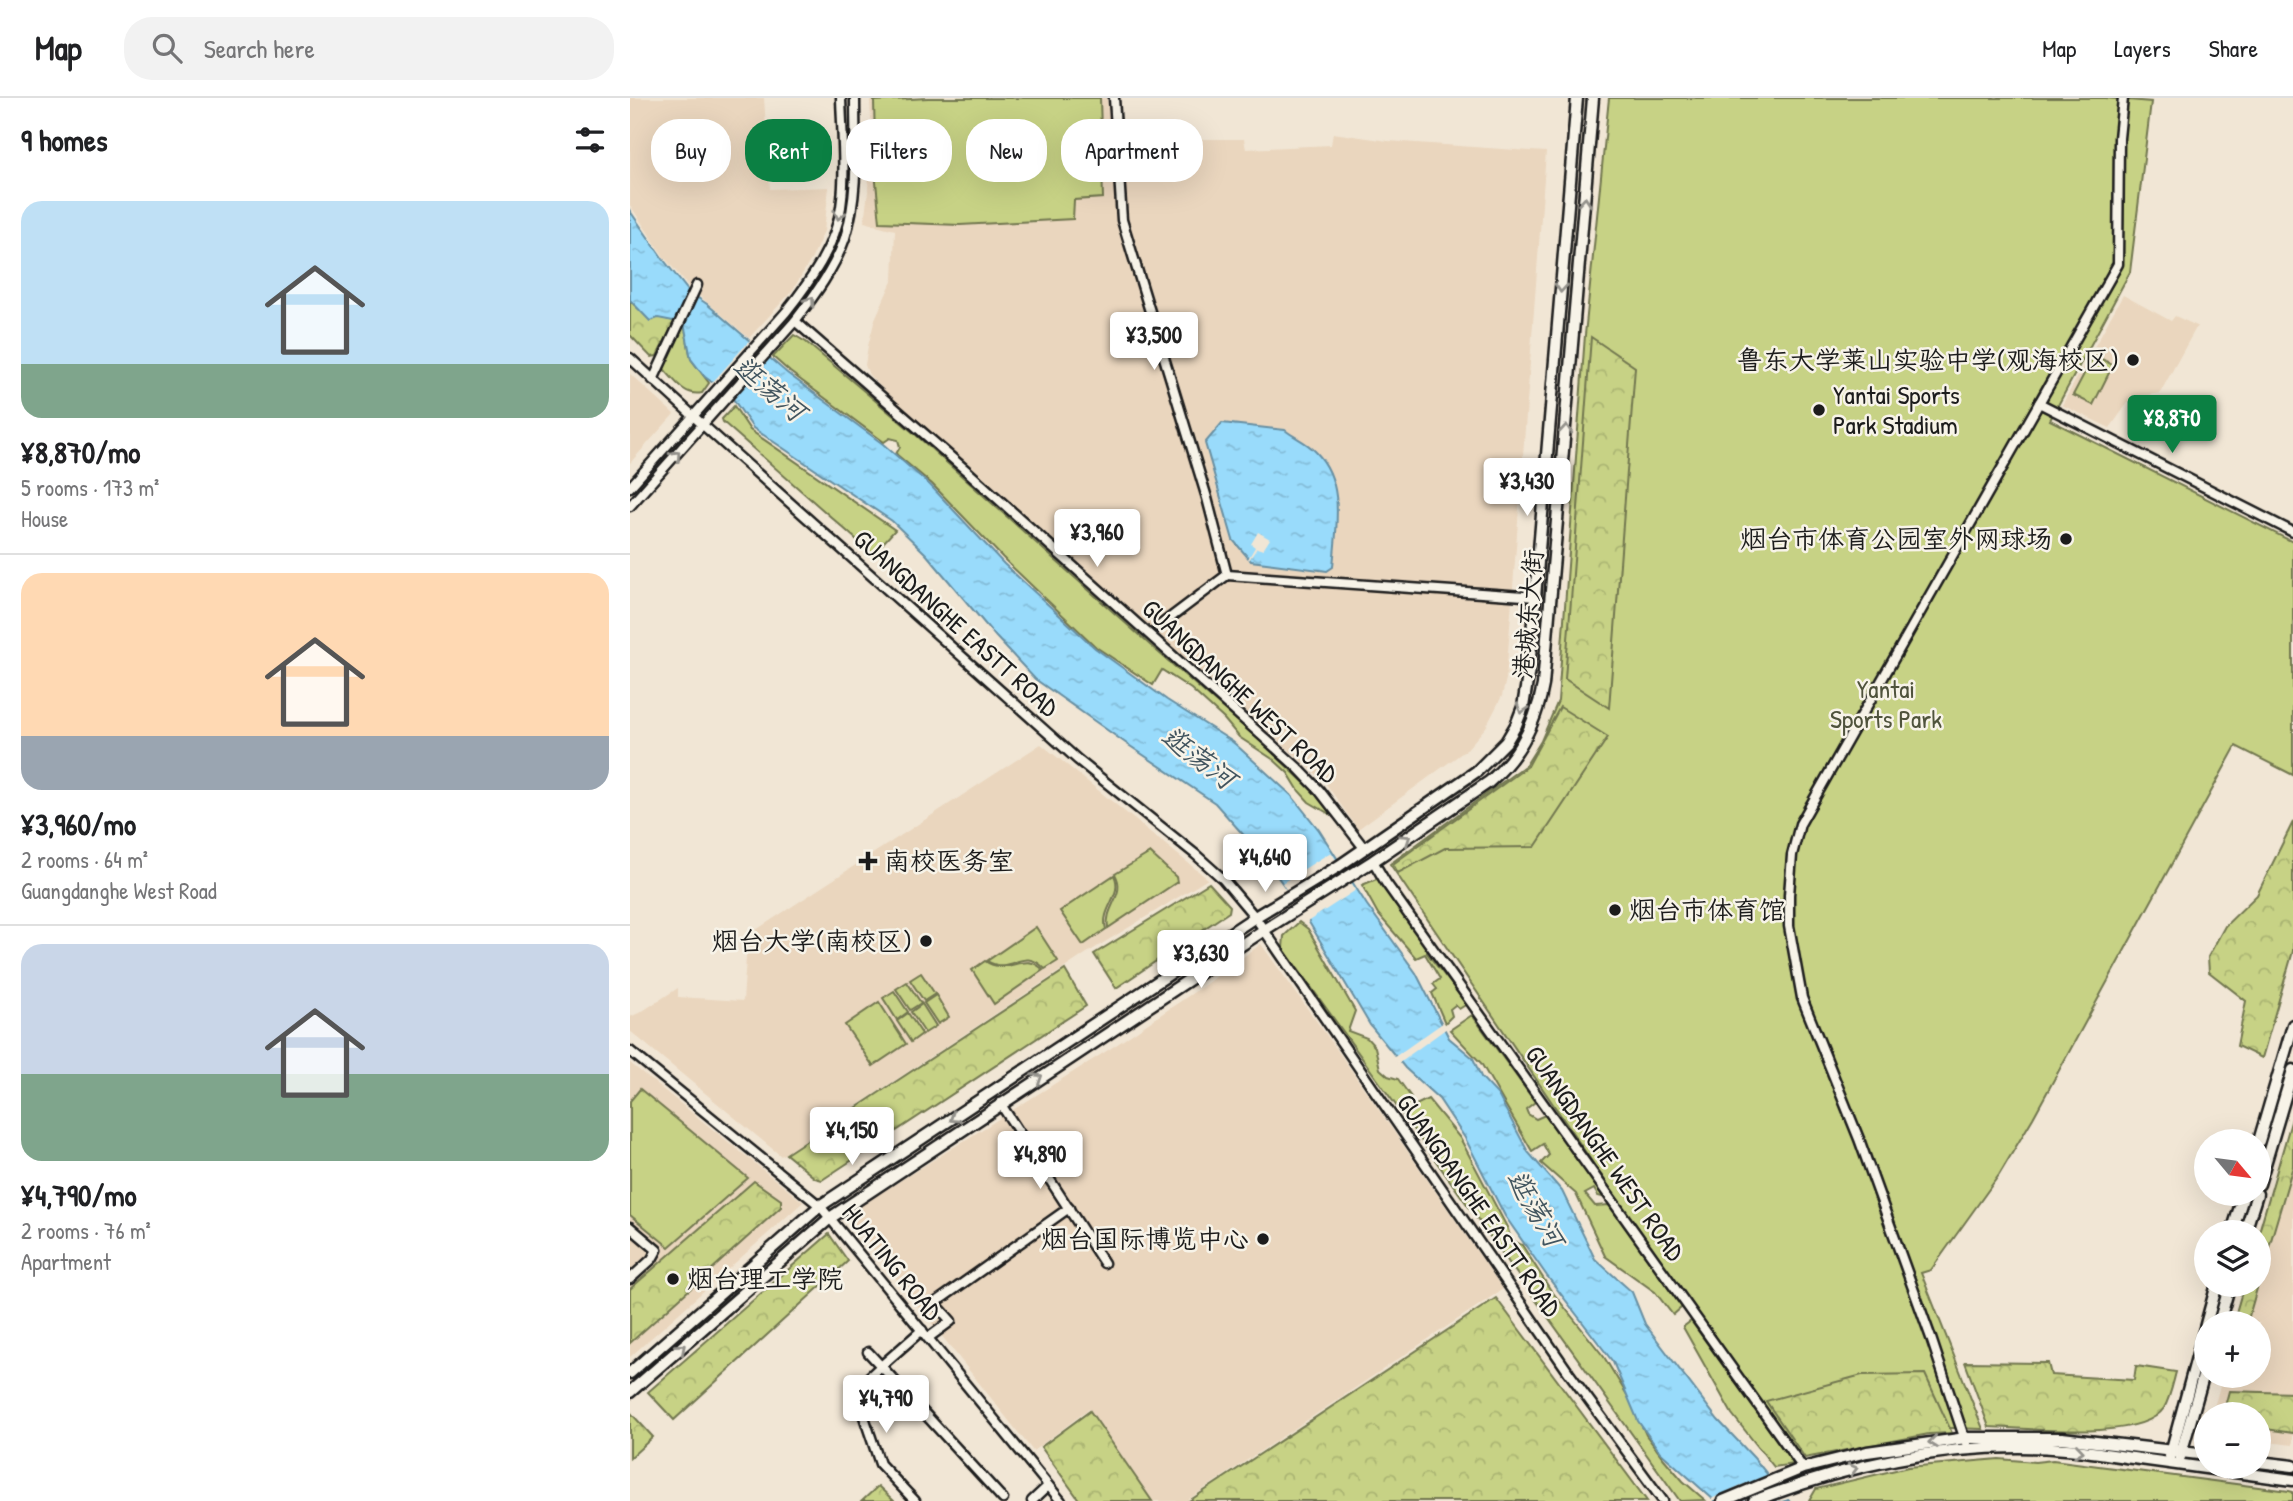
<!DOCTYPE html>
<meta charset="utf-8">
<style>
:root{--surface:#fff;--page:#f2f2f2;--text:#202124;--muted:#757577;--line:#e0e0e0;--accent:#0b8043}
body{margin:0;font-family:"Patrick Hand","LXGW WenKai TC",sans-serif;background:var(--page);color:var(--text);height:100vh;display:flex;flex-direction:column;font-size:26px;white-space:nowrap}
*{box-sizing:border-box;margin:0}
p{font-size:23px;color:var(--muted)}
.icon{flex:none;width:38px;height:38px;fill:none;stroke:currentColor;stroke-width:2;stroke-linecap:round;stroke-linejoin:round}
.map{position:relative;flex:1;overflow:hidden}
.side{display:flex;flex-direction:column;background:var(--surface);width:630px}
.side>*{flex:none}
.guide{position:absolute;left:21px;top:21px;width:665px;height:63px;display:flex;gap:14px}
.needle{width:46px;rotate:119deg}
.buttons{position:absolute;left:1564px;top:1031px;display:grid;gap:14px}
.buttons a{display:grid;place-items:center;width:77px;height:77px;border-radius:50%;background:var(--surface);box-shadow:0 7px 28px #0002;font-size:35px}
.price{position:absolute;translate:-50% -60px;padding:0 16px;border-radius:7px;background:#fff;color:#222;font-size:23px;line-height:46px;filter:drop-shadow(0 2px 4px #0008)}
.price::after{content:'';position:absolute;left:50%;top:42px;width:21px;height:16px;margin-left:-10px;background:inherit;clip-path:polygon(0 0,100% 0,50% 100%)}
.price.on{background:var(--accent);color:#fff}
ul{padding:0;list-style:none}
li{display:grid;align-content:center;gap:14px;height:371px;padding:0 21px}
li+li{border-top:2px solid var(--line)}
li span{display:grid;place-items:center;height:217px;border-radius:21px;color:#555}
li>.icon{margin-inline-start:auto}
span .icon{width:126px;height:126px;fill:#fffc;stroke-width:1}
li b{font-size:30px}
h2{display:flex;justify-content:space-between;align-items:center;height:84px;padding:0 21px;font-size:30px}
.pill{padding:0 24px;border-radius:28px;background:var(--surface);box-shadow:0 7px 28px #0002;font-size:24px;line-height:63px}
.pill.on{background:var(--accent);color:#fff}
header{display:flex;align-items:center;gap:42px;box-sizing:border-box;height:98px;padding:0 35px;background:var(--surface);border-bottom:2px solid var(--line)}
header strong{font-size:33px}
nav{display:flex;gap:38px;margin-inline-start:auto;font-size:24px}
.search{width:490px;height:63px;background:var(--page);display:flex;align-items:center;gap:18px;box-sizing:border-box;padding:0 24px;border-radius:28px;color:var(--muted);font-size:26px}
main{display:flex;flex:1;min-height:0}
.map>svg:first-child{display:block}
.built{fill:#ead6be}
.green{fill:#c7d285;stroke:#727750;stroke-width:2}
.forest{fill:url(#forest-crowns);stroke:#727750;stroke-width:2}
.water{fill:url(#water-ripples);stroke:#678fa2;stroke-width:2}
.pier{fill:#f1e6d5}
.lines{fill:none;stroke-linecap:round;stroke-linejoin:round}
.minor-casing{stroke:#1c1c1c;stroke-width:13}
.major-casing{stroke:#1c1c1c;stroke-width:15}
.minor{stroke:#f7f3e8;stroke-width:8}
.major{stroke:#f7f3e8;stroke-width:10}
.oneway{stroke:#94928c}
.poi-dot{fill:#1c1c1c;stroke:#f7f3e8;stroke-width:2.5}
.labels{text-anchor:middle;stroke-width:5;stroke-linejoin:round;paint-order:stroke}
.poi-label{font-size:26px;fill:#1c1c1c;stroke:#f7f3e8;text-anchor:end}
.street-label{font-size:26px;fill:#1c1c1c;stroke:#f7f3e8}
.park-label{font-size:26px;fill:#4f533c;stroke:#f7f3e8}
.water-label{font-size:28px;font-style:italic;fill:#42555f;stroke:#f7f3e8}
</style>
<header>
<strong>Map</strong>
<div class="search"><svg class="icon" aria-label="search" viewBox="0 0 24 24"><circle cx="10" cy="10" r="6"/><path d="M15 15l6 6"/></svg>Search here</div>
<nav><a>Map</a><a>Layers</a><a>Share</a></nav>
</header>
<main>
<section class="side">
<h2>9 homes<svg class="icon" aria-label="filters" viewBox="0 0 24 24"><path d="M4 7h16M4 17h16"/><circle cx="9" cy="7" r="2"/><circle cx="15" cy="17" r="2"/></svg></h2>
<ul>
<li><span style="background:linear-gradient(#bfe0f5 75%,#7fa58c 0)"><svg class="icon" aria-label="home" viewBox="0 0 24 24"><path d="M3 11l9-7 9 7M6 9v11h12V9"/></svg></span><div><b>¥8,870/mo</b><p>5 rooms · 173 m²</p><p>House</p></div></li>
<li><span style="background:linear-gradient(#ffd9b3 75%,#9aa5b1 0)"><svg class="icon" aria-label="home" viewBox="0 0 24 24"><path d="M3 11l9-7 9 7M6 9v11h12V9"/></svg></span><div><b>¥3,960/mo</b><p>2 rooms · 64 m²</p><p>Guangdanghe West Road</p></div></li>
<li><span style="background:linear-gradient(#c9d6e8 60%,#7fa58c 0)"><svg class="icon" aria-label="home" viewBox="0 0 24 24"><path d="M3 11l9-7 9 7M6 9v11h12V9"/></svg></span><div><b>¥4,790/mo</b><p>2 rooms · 76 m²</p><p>Apartment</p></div></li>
</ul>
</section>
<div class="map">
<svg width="1663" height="1403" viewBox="0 0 1663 1403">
<defs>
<pattern id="forest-crowns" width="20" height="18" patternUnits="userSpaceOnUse" patternTransform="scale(1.75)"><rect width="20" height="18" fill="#c7d285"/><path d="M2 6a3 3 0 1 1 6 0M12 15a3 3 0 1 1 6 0" fill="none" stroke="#aab472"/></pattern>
<pattern id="water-ripples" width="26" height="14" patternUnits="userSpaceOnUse" patternTransform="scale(1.75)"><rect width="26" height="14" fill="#99dbfb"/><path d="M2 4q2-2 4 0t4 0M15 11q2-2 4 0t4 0" fill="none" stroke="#83bbd7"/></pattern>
</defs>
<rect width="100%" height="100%" fill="#f1e6d5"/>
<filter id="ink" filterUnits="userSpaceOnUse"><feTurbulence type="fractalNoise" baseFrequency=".0143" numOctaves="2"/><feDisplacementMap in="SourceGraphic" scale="14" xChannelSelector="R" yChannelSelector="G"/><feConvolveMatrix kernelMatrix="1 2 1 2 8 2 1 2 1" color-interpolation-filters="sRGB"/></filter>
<g filter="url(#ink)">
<!-- built -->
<g class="built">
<path d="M 0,0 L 134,0 L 140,91 L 199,89 L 194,133 L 182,160 L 162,193 L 119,240 L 59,189 L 34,159 L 0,107 Z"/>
<path d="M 282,0 L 477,0 L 481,41 L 614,41 L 616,51 L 701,47 L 703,35 L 758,43 L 916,54 L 876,581 L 872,598 L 856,629 L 836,652 L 728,731 L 694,683 L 265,303 L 239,277 L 235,267 L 238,248 L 245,221 L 263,181 L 265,132 L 234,124 L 238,94 L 239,58 L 242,38 L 240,2 Z"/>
<path d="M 1493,197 L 1541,223 L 1545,218 L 1567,228 L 1530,295 L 1502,299 L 1480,330 L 1432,307 Z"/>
<path d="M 0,276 L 44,316 L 0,365 Z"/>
<path d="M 411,646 L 578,781 L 457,855 L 151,1058 L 0,933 L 0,919 L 11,914 L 48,890 L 48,899 L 113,903 L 118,832 L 126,832 Z"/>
<path d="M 631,846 L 703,946 L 873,1191 L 556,1403 L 523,1403 L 459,1311 L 403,1353 L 216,1117 L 486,947 L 573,888 Z"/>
<path d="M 0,965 L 173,1104 L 0,1259 Z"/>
<path d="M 1663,1032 L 1663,1347 L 1629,1343 L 1629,1316 L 1582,1316 L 1593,1278 L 1629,1278 L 1629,1225 L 1608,1225 L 1619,1187 L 1629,1186 L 1629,1151 Z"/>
</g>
<!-- green -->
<g class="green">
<path d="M 298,0 L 470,0 L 473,100 L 444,102 L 443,121 L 330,127 L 250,124 L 246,84 L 244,3 Z"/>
<path d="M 979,0 L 1475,0 L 1521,4 L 1500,174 L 1420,322 L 1663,444 L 1663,677 L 1606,648 L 1403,1020 L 1369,1077 L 1301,1172 L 1291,1175 L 1353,1331 L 1286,1329 L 1199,1344 L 1165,1354 L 984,1096 L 760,766 L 896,667 L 911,643 L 928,603 L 955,237 Z"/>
<path d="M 54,225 L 61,261 L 79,285 L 72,295 C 55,299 44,282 33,270 Z"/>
<path d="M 164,237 L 176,244 L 286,337 L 520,547 L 628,641 L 685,695 L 708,721 L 679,704 L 669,693 L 658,675 L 644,662 L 609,639 L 594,621 L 561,591 L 532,572 L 523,587 L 466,549 L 376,463 L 302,386 L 266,356 L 270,349 L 268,342 L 260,340 L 254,344 L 160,274 L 143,259 Z"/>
<path d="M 1464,257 L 1483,267 L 1463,307 L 1443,297 Z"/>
<path d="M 104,308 L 120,332 L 265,432 L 243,456 L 93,324 L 92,321 Z"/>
<path d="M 520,755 L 546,779 L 547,784 L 478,830 C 474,809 497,796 485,776 Z"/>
<path d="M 484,777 C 494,797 470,810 476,831 L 453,847 L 430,813 Z"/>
<path d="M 749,780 L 797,850 L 797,855 C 810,873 824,888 837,906 L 829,911 L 825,907 L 820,911 L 822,918 L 815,925 L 802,895 L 807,891 L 803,886 L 810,881 L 795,856 L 786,860 L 748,816 L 732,787 Z"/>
<path d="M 669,824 L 678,831 L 725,913 L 718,933 L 737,940 L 745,949 L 750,971 L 758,978 L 768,981 L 781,999 L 782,1009 L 798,1001 L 830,1040 L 878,1131 L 881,1142 L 892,1147 L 920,1191 L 974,1259 L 1002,1305 L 1016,1337 L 1034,1361 L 1053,1383 L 1075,1402 L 1050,1403 L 653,850 L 654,838 Z"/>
<path d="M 406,829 L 428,863 L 415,871 C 392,847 382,878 357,863 Z"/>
<path d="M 355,863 C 377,879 395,852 413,872 L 364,906 L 342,872 Z"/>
<path d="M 291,875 L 305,896 L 294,903 L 280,882 Z"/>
<path d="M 277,884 L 291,905 L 280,912 L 266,891 Z"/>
<path d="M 264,893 L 278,914 L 267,922 L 253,900 Z"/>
<path d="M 306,897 L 319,919 L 308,926 L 294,905 Z"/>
<path d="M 249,904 L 276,946 L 243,968 L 215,927 Z"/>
<path d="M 292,906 L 306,928 L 295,935 L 281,914 Z"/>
<path d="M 278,915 L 292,936 L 281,944 L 267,923 Z"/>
<path d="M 842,917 L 905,1004 L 896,1011 L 898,1016 L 906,1021 L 915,1017 L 976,1100 L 968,1098 L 964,1091 L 955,1096 L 965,1108 L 979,1107 L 1052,1209 L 1043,1217 L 1025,1194 L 975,1158 L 946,1096 L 911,1065 L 919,1057 L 913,1046 L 902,1053 L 851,965 L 820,932 Z"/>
<path d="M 10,991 L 118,1080 L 39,1149 L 0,1117 L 0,1003 Z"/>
<path d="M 1061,1223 L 1164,1366 L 1144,1369 L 1102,1316 L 1053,1229 Z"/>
<path d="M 1369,1361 L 1405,1364 L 1423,1362 L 1659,1393 L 1663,1394 L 1663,1403 L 1179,1403 L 1186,1391 L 1278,1369 Z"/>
</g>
<!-- forest -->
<g class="forest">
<path d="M 0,202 C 13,219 26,218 45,223 L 27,258 L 21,259 L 0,237 Z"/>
<path d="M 961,239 L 1005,269 L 979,610 L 935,581 Z"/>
<path d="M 930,609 L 978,639 L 905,749 L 815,750 L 768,775 L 763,766 L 898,668 Z"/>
<path d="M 1663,724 L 1663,853 L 1632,960 L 1607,948 L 1616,903 L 1579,874 L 1578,859 L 1595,828 L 1627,797 Z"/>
<path d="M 579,785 L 600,808 L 599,814 L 486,890 L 464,856 Z"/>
<path d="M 435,872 L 456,908 L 192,1082 L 185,1080 L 156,1056 Z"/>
<path d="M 1663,1017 L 1663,1068 L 1629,1183 L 1629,1134 Z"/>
<path d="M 124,1083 L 151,1102 L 151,1109 L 0,1245 L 0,1191 Z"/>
<path d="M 199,1136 L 218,1163 L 44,1322 L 18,1294 Z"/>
<path d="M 1614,1187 L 1628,1187 L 1617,1225 L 1603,1225 Z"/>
<path d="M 866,1200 L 1017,1403 L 559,1403 Z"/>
<path d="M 1335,1264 L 1418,1265 L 1421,1277 L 1504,1282 L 1506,1268 L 1546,1274 C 1543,1285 1540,1300 1534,1310 C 1512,1344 1397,1330 1359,1329 Z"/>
<path d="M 1295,1276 L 1322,1335 L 1299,1336 L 1175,1360 L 1136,1303 L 1232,1277 Z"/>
<path d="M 1599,1293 L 1663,1295 L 1663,1335 L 1629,1330 L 1629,1316 L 1593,1316 Z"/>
<path d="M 460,1313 L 522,1403 L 450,1403 L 411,1349 Z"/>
<path d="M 0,1314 L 23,1339 L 0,1360 Z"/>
<path d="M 248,1388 L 264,1403 L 232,1403 Z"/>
</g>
<!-- water -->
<g class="water">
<path d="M 0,113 L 33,161 L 59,194 L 77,206 L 157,275 L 253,346 L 300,387 L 374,466 L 465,550 L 537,602 L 603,644 L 661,697 L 689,732 L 737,807 L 786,875 L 819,940 L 843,960 L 851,979 L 868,997 L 898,1054 L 932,1093 L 965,1161 L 1002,1194 L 1015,1226 L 1088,1322 L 1124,1360 L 1159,1403 L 1085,1403 L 1030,1354 L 1008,1323 L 983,1264 L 917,1178 L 875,1118 L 835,1040 L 809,1001 L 775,970 L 740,927 L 673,814 L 634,760 L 585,705 L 497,646 L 405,581 L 366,539 L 296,456 L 262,423 L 123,330 L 101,298 L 75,279 L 61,261 L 54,225 L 28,220 L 20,223 L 0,202 Z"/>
<path d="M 592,325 L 655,332 C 665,340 677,344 686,354 C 716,385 706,429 703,469 L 697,473 L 621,463 L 603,442 L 575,345 Z"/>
</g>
<!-- pier -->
<g class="pier">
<path d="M 121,241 L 141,259 L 101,304 L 81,286 Z"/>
<path d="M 628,434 L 640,441 L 633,452 L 627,450 L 619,462 L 618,461 L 625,449 L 621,446 Z"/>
<path d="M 701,754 L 726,792 L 677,824 L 652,785 Z"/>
<path d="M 814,924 L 817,930 L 767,966 L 763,960 Z"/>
<path d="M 1142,1377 L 1161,1400 L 1152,1403 L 1079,1402 L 1109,1388 Z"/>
</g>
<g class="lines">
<!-- minor casing -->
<g class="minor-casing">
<g id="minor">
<path d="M 484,0 L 492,122 L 577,400 L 597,477 L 528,529"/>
<path d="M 165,223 L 338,374 L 668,670 L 689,692 L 734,750"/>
<path d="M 0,260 L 73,327 L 448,662 L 565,756 L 593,781 L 625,819 L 939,1275 L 1033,1403"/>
<path d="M 23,282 L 67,187"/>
<path d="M 1409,305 L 1663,434"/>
<path d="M 0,389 L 156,214 C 180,184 206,147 211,109 C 216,74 212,35 211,0"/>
<path d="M 0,408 L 165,223 C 184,198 205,170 215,140 C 229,96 225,46 225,0"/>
<path d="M 597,477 L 906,499"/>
<path d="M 743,763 L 756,785 L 1173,1370"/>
<path d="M 0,953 L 190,1108 L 431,1403"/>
<path d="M 370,1005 L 474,1165"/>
<path d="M 0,1129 L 27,1152 L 22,1161 L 0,1181"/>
<path d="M 298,1240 L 321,1223 L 305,1205 L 439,1110"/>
<path d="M 238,1254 L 251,1268 L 292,1232"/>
<path d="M 1338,1351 L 1301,1240 L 1229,1041 L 1172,900 L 1159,828 L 1159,797 L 1162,757 L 1170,726 L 1488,166 L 1489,40 L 1493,0"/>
<path d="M 285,1403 L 250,1366 L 225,1292 L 251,1268 L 373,1401"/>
<path d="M 402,1403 L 418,1388"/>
</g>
</g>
<!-- major casing -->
<g class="major-casing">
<g id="major">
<path d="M 1629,1043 L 1663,927"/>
<path d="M 1629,1086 L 1663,972"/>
<path d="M 1602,1134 L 1614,1096"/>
<path d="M 1615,1134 L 1627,1096"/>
<path d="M 1589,1225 L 1600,1186"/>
<path d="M 0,1275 L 190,1108 L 625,819 L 709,768 L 847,673 L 876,644 L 886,627 L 893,609 L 899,571 L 947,0"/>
<path d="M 0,1294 L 200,1120 L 634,832 L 743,763 L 859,684 C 889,658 906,626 913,587 L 963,0"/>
<path d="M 1540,1358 L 1587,1186"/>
<path d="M 1550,1359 L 1577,1265"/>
<path d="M 1629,1364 L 1663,1368"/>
<path d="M 1093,1403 L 1173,1370 L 1237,1354 L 1336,1340 L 1432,1340 L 1577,1357"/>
<path d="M 1124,1403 C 1222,1365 1330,1342 1436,1351 C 1461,1353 1486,1358 1510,1361 C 1561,1368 1612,1375 1663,1382"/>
</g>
</g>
<!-- minor -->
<use href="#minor" class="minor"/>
<!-- major -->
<use href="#major" class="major"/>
</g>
<!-- one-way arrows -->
<defs><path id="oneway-chevron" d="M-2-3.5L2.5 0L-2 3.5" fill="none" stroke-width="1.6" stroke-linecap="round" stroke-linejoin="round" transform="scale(1.75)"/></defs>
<g class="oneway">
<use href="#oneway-chevron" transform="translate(955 104) rotate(-85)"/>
<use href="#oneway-chevron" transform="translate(209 117) rotate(102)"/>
<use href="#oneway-chevron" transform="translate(931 190) rotate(95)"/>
<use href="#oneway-chevron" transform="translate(180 203) rotate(-55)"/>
<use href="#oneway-chevron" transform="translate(936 331) rotate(-85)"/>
<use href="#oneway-chevron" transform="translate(46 357) rotate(-48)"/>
<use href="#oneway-chevron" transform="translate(892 611) rotate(108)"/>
<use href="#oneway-chevron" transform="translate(776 741) rotate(-34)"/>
<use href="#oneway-chevron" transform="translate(408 980) rotate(-33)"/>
<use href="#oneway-chevron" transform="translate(324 1020) rotate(146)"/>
<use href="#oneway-chevron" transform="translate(51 1250) rotate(-41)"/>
<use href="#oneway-chevron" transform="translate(1303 1344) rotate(173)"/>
<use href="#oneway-chevron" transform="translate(1449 1353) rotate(8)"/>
<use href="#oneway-chevron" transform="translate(1223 1371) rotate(-14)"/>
</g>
</g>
<!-- markers -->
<g class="poi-dot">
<circle cx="1503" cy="262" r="7"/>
<circle cx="1189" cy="312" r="7"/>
<circle cx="1436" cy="441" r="7"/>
<path d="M234.5 752.5h7v7h7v7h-7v7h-7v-7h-7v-7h7z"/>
<circle cx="985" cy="812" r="7"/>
<circle cx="296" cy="843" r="7"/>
<circle cx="633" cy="1141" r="7"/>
<circle cx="43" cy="1181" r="7"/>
</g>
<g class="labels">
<!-- poi labels -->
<g class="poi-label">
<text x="1489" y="271">鲁东大学莱山实验中学(观海校区)</text>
<text x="1203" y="306" text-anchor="start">Yantai Sports<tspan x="1203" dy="30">Park Stadium</tspan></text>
<text x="1422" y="450">烟台市体育公园室外网球场</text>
<text x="254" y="772" text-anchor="start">南校医务室</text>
<text x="999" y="821" text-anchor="start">烟台市体育馆</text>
<text x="282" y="852">烟台大学(南校区)</text>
<text x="619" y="1150">烟台国际博览中心</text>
<text x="57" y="1190" text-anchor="start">烟台理工学院</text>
</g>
<!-- street labels -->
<g class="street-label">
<text transform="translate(898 516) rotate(-85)" y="9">港城东大街</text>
<text transform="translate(326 525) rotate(42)" y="9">GUANGDANGHE EASTT ROAD</text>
<text transform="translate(610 593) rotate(43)" y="9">GUANGDANGHE WEST ROAD</text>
<text transform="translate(975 1055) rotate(55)" y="9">GUANGDANGHE WEST ROAD</text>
<text transform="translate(849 1107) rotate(55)" y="9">GUANGDANGHE EASTT ROAD</text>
<text transform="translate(262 1164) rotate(51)" y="9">HUATING ROAD</text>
</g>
<!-- park labels -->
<g class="park-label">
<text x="1256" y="600">Yantai<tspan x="1256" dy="30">Sports Park</tspan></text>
</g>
<!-- water labels -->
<g class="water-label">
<text transform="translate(140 290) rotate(40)" y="10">逛荡河</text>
<text transform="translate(569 659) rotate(37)" y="10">逛荡河</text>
<text transform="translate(906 1110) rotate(60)" y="10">逛荡河</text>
</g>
</g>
</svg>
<div class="buttons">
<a><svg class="needle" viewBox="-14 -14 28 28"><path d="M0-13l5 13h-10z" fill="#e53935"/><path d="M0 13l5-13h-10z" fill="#757577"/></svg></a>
<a><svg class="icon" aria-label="layers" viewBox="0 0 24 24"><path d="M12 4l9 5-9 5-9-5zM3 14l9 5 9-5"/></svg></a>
<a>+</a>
<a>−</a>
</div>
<b class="price" style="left:524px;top:274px">¥3,500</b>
<b class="price on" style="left:1542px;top:357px">¥8,870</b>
<b class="price" style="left:897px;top:420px">¥3,430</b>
<b class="price" style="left:467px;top:471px">¥3,960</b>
<b class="price" style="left:635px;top:796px">¥4,640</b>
<b class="price" style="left:571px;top:892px">¥3,630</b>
<b class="price" style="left:222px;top:1069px">¥4,150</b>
<b class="price" style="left:410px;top:1093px">¥4,890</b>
<b class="price" style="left:256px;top:1337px">¥4,790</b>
<div class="guide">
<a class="pill">Buy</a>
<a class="pill on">Rent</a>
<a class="pill">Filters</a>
<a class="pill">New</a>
<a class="pill">Apartment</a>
</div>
</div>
</main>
